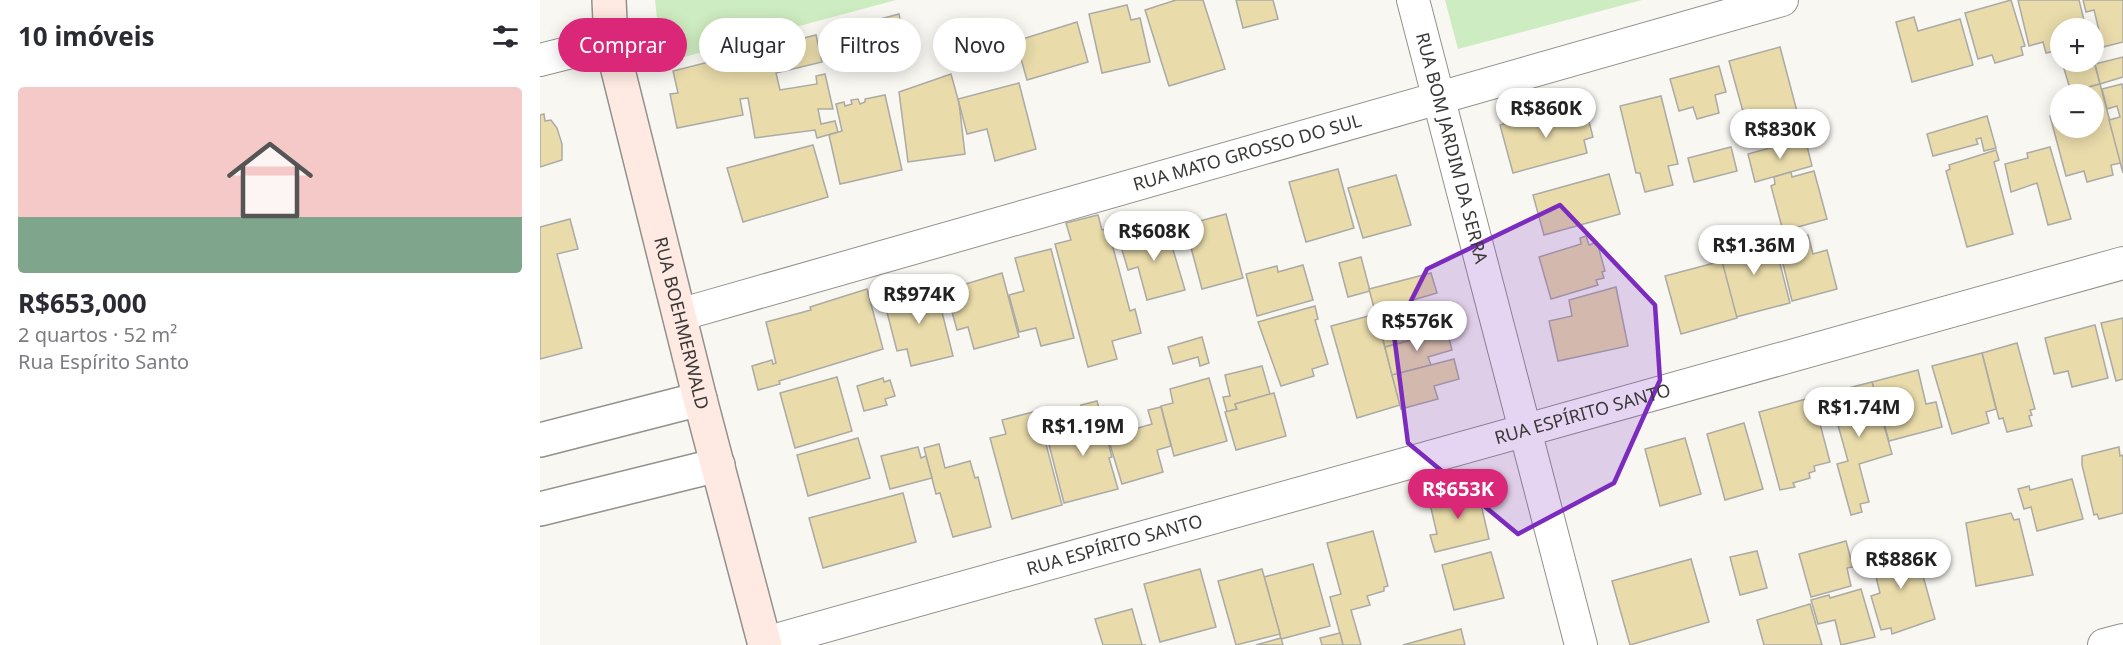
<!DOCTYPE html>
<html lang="pt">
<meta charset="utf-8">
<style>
:root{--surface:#fff;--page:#f2f2f3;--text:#2b2b33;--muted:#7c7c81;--accent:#db2777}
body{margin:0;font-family:"Noto Sans",sans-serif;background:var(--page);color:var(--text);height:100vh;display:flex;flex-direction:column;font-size:22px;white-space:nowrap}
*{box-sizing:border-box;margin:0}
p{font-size:20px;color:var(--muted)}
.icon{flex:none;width:33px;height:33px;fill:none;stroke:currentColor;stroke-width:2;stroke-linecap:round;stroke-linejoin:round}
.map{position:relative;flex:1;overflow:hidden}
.side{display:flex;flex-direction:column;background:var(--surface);width:540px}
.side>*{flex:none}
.hud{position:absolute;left:18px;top:18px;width:570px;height:54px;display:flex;gap:12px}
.controls{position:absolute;left:1510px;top:18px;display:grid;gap:12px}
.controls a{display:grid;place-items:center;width:54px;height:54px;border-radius:50%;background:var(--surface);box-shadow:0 3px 15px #0003;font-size:30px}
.price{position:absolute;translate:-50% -51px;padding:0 14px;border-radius:21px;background:#fff;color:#222;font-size:20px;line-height:39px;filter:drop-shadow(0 2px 3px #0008)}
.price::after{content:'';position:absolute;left:50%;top:36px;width:18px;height:14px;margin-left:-9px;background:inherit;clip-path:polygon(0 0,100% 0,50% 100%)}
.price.selected{background:var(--accent);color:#fff}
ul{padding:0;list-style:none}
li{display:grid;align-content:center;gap:12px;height:318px;padding:0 18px}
li span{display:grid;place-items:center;height:186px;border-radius:6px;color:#555}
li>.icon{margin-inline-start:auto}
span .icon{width:108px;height:108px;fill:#fffc;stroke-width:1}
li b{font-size:26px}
h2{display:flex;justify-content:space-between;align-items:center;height:72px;padding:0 18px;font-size:26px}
.pill{padding:0 21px;border-radius:27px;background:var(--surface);box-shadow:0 3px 15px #0003;font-size:21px;line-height:54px}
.pill.selected{background:var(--accent);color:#fff}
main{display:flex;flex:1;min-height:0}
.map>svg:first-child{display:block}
.green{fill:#ceecc1}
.building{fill:#e9dbaa;stroke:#abaaa5;stroke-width:1.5}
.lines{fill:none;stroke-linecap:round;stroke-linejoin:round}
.minor-casing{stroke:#92918d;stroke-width:34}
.tertiary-casing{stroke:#92918d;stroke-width:36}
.secondary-casing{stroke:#92918d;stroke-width:36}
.minor{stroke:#fff;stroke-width:32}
.tertiary{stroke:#fff;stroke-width:33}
.secondary{stroke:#feeae2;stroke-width:33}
.marked{fill:#7b2cbf;fill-opacity:0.2;stroke:#7b2cbf;stroke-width:4.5;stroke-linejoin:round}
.labels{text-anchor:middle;stroke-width:4.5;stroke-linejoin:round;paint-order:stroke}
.street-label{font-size:18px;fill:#393836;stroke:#f8f7f2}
</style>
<main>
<section class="side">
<h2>10 imóveis<svg class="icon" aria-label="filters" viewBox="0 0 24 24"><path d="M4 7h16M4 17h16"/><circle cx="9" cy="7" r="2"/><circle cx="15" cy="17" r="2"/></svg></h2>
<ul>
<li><span style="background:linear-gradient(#f6c9c9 70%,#7fa58c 0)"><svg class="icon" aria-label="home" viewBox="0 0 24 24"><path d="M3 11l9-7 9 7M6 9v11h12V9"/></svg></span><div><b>R$653,000</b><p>2 quartos · 52 m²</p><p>Rua Espírito Santo</p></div></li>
</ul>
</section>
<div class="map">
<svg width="1583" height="645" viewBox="0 0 1583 645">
<rect width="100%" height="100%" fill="#f8f7f2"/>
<!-- green -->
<g class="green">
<path d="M 115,0 L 356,0 L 122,63 Z"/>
<path d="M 905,0 L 1102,0 L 918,49 Z"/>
</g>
<!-- building -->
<g class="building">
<path d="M 636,0 L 663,0 L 685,69 L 629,86 L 605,10 Z"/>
<path d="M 696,0 L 733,0 L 738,19 L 703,28 Z"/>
<path d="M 1471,0 L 1485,46 L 1481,47 L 1483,55 L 1455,63 L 1452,55 L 1438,59 L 1425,13 Z"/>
<path d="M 1478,0 L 1539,0 L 1546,28 L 1521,28 L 1521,56 L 1519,50 L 1506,53 L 1503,42 L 1489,46 Z"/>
<path d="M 1543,0 L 1583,0 L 1583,42 L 1563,47 L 1554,10 L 1546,12 Z"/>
<path d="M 587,5 L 591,20 L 600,18 L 610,62 L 562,73 L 549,14 Z"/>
<path d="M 359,14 L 364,41 L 345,45 L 340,19 Z"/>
<path d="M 1374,17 L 1378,31 L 1420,19 L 1433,65 L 1372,82 L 1356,22 Z"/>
<path d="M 537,22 L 548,62 L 487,80 L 476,41 Z"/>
<path d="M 276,35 L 282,62 L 236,73 L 240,90 L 277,84 L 276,76 L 285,74 L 293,109 L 278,109 L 281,124 L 295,121 L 298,132 L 277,138 L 275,130 L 215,138 L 208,98 L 200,99 L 203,115 L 137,128 L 130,94 L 138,93 L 133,71 Z"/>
<path d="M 1240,47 L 1259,119 L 1209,133 L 1189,61 Z"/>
<path d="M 1583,57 L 1583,77 L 1560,84 L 1555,64 Z"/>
<path d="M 1522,62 L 1554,62 L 1560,84 L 1531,92 Z"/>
<path d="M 1179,66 L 1186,92 L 1175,95 L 1179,113 L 1157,119 L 1153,107 L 1139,111 L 1130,79 Z"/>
<path d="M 411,74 L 419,103 L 425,154 L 368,162 L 359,92 Z"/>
<path d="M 479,83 L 496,149 L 455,161 L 447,129 L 427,134 L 418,99 Z"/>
<path d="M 1560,84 L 1581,163 L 1571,165 L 1573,175 L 1547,182 L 1544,171 L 1526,176 L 1510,116 L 1519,114 L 1515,97 L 1521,95 L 1521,128 L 1554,128 L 1554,94 L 1523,94 Z"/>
<path d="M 1582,84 L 1583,90 L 1583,173 L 1569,120 L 1580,117 L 1577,106 L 1567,109 L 1562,89 Z"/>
<path d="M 345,95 L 362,170 L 300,184 L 289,135 L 302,131 L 296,104 L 304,102 L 305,106 L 312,104 L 311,100 L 318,99 L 320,104 L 325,102 L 325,99 Z"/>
<path d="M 1121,96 L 1138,164 L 1128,166 L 1133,185 L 1105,192 L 1100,173 L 1096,173 L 1080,106 Z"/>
<path d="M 1046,110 L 1053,137 L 1044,140 L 1047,153 L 973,173 L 960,125 L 1003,113 L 1005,119 Z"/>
<path d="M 4,114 L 5,121 L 11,120 L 17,128 L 22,144 L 22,160 L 0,167 L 0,115 Z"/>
<path d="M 1447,116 L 1456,148 L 1444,151 L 1441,138 L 1436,139 L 1438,144 L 1393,156 L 1387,134 Z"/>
<path d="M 1265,138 L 1272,166 L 1215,182 L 1208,154 Z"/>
<path d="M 273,145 L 288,197 L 203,222 L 187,168 Z"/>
<path d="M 1191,147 L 1197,171 L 1154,182 L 1148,158 Z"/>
<path d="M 1510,147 L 1531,219 L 1508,225 L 1497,183 L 1471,192 L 1465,164 L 1488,158 L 1487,153 Z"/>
<path d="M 1456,150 L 1459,160 L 1454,162 L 1473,234 L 1427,247 L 1406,171 L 1410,169 L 1409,165 Z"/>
<path d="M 798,169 L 814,228 L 766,242 L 749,182 Z"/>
<path d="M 1274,171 L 1287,219 L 1243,231 L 1231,186 L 1235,184 L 1234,177 L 1251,172 L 1252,177 Z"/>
<path d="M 1069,174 L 1080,214 L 1004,235 L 993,195 Z"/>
<path d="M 856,175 L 871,225 L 823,238 L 808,188 Z"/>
<path d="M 686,214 L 703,278 L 662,289 L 645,225 Z"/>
<path d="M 558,215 L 562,230 L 568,229 L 590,311 L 595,309 L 601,333 L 572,341 L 577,359 L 548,367 L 515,244 L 531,240 L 526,223 Z"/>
<path d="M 30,219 L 38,249 L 17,254 L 42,348 L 0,359 L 0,227 Z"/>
<path d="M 626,226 L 645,290 L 607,300 L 598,267 L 588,270 L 580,243 L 592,239 L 591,236 Z"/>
<path d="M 1268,235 L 1273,254 L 1287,250 L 1297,289 L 1252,301 L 1238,243 Z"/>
<path d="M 1046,236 L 1049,245 L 1057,242 L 1065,271 L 1062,272 L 1064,278 L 1056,280 L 1058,285 L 1011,299 L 999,257 L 1041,244 L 1040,238 Z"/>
<path d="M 1233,236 L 1250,303 L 1196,317 L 1178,249 Z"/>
<path d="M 511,249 L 534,338 L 501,346 L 496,328 L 479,332 L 469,295 L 484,291 L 475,258 Z"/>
<path d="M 821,257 L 830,291 L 808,297 L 799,263 Z"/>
<path d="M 1182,261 L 1197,318 L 1141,334 L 1125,276 Z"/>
<path d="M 763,265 L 773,300 L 717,316 L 706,274 L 737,266 L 738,272 Z"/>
<path d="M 462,273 L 479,337 L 434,349 L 428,327 L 417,330 L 406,290 Z"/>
<path d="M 891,273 L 897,293 L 873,300 L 876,309 L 837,319 L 829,289 Z"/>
<path d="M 395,284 L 413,356 L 371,366 L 367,349 L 357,351 L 343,297 Z"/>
<path d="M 1076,287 L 1088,346 L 1018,361 L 1009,321 L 1032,316 L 1029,300 Z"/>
<path d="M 327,289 L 343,349 L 239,381 L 240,384 L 218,390 L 212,366 L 232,360 L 233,364 L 236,363 L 226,322 L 271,310 L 270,307 Z"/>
<path d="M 899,302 L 904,322 L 880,329 L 883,337 L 845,347 L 837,319 Z"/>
<path d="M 775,306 L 778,319 L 775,320 L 788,364 L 772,369 L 774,376 L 741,386 L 718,322 Z"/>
<path d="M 836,314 L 860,405 L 817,418 L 791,326 Z"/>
<path d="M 1583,318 L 1583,379 L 1576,381 L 1561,323 Z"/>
<path d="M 1555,325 L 1568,378 L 1532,387 L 1528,371 L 1514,374 L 1505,338 Z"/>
<path d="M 907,331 L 912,350 L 888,357 L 891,365 L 852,375 L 845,347 Z"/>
<path d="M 662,337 L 669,363 L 660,366 L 658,357 L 633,364 L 628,347 Z"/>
<path d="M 1477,343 L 1495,409 L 1490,410 L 1492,415 L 1489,416 L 1492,426 L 1467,432 L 1463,418 L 1459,419 L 1442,353 Z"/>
<path d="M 1442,353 L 1456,409 L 1446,412 L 1449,423 L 1412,434 L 1392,366 Z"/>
<path d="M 914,359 L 919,379 L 894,386 L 898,399 L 861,409 L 852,375 Z"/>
<path d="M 722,366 L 730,394 L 695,404 L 697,409 L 687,412 L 683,397 L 690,396 L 685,375 Z"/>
<path d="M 1378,370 L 1386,404 L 1396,402 L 1402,427 L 1349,441 L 1332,382 Z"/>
<path d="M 297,377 L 312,431 L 255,448 L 240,393 Z"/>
<path d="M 343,378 L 344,382 L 350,380 L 355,396 L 345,399 L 347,405 L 324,411 L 317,386 Z"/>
<path d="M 669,378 L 687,441 L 634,456 L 621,406 L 633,403 L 630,389 Z"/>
<path d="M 1332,382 L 1352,454 L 1319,464 L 1329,502 L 1320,504 L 1322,512 L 1311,515 L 1297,464 L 1308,461 L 1289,393 Z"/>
<path d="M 734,393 L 746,436 L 696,450 L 685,412 L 697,409 L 695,404 Z"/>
<path d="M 1273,397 L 1290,462 L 1274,466 L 1275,471 L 1269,473 L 1270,478 L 1253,483 L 1255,487 L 1240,490 L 1219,412 Z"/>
<path d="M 557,401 L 572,457 L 569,458 L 578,489 L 524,503 L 506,433 L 545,423 L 541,405 Z"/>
<path d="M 621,407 L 631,446 L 617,450 L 623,472 L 582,484 L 564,425 L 575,422 L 579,424 L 581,433 L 612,424 L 608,410 Z"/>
<path d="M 493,412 L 497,427 L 501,425 L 522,505 L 472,519 L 450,438 L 466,434 L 462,420 Z"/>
<path d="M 1204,423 L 1223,489 L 1185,500 L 1167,434 Z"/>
<path d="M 318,438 L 330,478 L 268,496 L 257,455 Z"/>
<path d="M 1145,438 L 1161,494 L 1120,506 L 1105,449 Z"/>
<path d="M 399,444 L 405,468 L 430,461 L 435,478 L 438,477 L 451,527 L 413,537 L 400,493 L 396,494 L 384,448 Z"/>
<path d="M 378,447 L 381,458 L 386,456 L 392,478 L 350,489 L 341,456 Z"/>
<path d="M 1579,447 L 1580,456 L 1583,455 L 1583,513 L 1559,519 L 1557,514 L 1554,515 L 1542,465 L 1542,456 Z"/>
<path d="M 1532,479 L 1543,519 L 1497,531 L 1491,507 L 1484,509 L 1478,489 L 1489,486 L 1490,490 Z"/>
<path d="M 937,487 L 949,539 L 895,552 L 890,535 L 897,534 L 890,504 L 885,506 L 883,500 Z"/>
<path d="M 363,493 L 376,542 L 283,568 L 269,518 Z"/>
<path d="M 1471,513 L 1474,520 L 1479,519 L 1493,575 L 1436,586 L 1426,523 Z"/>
<path d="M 833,531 L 848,586 L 844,587 L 844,591 L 827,596 L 830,605 L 811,610 L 821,645 L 803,645 L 790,597 L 801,594 L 787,543 Z"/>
<path d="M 1373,540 L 1395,619 L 1352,634 L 1351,628 L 1341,630 L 1331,596 L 1340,593 L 1332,561 L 1355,555 L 1352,546 Z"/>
<path d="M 1306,541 L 1313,567 L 1307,568 L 1311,586 L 1271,597 L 1259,554 Z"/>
<path d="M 1217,551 L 1227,588 L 1200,595 L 1190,557 Z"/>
<path d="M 951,552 L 964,598 L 914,610 L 902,565 Z"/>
<path d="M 1151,559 L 1169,622 L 1090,645 L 1072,581 Z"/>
<path d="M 773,564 L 790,626 L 741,639 L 724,577 Z"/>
<path d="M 660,569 L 676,627 L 620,642 L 604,584 Z"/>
<path d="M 722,569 L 740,634 L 696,645 L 678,581 Z"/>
<path d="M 1321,589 L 1335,637 L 1301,645 L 1295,620 L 1278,624 L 1271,600 L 1289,595 L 1290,598 Z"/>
<path d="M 1270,604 L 1282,645 L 1224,645 L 1217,620 Z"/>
<path d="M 592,609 L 602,645 L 606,645 L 563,645 L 555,619 Z"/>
<path d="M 921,629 L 925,645 L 863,645 Z"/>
<path d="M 800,633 L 803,645 L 782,645 L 780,638 Z"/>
<path d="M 741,638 L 743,645 L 716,645 Z"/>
</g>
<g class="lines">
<!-- minor casing -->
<g class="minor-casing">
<g id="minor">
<path id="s1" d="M 873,0 L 1041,645"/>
<path d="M 0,60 L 71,42"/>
<path id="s2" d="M 139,315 L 1242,0"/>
<path id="s3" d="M 225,643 L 1583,263"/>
<path d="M 1564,645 L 1583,640"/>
</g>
</g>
<!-- tertiary casing -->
<g class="tertiary-casing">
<g id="tertiary">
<path d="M 0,440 L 160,399"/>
<path d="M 0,509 L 178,465"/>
</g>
</g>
<!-- secondary casing -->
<g class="secondary-casing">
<g id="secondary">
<path id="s4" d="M 69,0 L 71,42 L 160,399 L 225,645"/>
</g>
</g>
<!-- minor -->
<use href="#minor" class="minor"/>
<!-- tertiary -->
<use href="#tertiary" class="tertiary"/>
<!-- secondary -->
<use href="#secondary" class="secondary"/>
</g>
<!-- marked area -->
<path class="marked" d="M 1020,205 L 1115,305 L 1120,380 L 1074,483 L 978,534 L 868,443 L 854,335 L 887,269 Z"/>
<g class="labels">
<!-- street labels -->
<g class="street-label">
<text dy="6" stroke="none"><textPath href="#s1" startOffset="153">RUA BOM JARDIM DA SERRA</textPath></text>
<text dy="6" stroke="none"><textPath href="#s2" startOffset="591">RUA MATO GROSSO DO SUL</textPath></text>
<text dy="6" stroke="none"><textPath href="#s4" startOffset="332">RUA BOEHMERWALD</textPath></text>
<text dy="6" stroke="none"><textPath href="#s3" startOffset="849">RUA ESPÍRITO SANTO</textPath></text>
<text dy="6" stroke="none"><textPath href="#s3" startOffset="363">RUA ESPÍRITO SANTO</textPath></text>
</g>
</g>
</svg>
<div class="controls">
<a>+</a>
<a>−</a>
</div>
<b class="price" style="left:1006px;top:139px">R$860K</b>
<b class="price" style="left:1240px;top:160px">R$830K</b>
<b class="price" style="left:614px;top:262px">R$608K</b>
<b class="price" style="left:1214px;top:276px">R$1.36M</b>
<b class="price" style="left:379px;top:325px">R$974K</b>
<b class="price" style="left:877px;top:352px">R$576K</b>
<b class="price" style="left:1319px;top:438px">R$1.74M</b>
<b class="price" style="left:543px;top:457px">R$1.19M</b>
<b class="price selected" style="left:918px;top:520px">R$653K</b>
<b class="price" style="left:1361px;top:590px">R$886K</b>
<div class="hud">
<a class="pill selected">Comprar</a>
<a class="pill">Alugar</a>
<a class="pill">Filtros</a>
<a class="pill">Novo</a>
</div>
</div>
</main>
